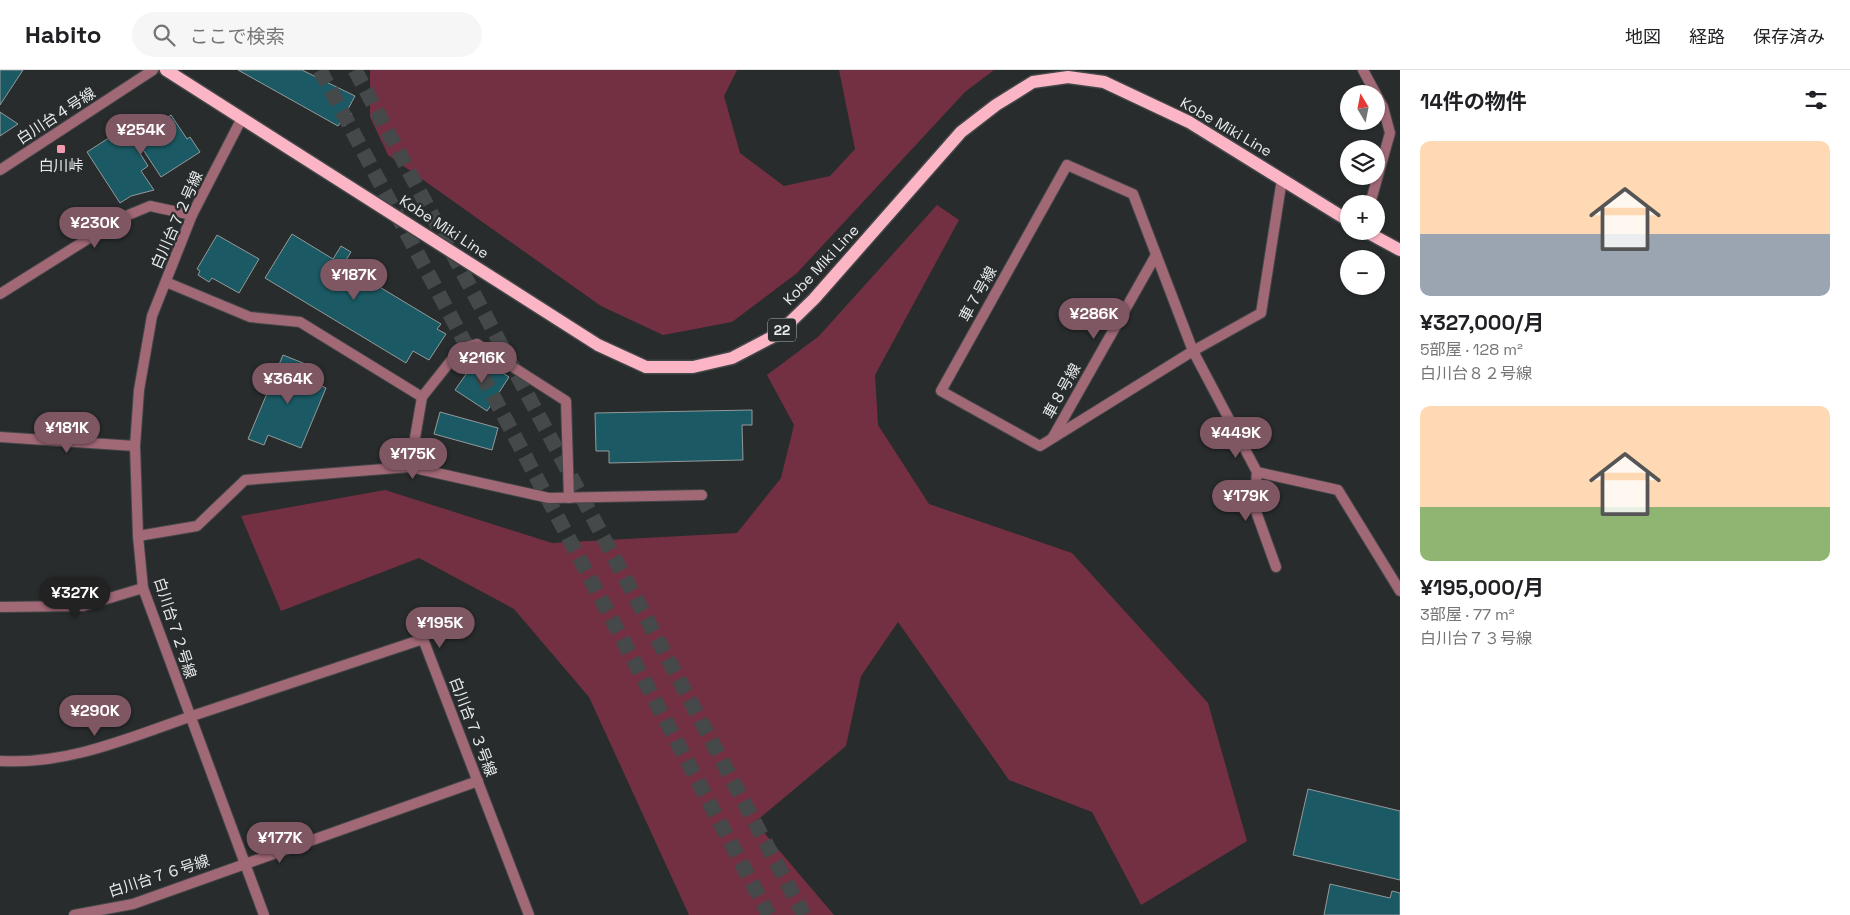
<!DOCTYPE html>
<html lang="ja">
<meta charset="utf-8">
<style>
:root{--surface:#fff;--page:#f6f6f6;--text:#202124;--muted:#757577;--line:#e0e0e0;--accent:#7e5763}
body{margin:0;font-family:"Space Grotesk","Noto Sans JP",sans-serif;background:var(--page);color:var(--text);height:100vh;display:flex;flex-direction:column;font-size:19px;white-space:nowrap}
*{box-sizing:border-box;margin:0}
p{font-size:16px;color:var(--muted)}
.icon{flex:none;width:28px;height:28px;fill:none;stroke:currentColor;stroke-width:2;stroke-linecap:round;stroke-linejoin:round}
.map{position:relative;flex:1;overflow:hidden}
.drawer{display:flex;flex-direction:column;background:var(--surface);width:450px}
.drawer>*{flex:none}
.needle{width:32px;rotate:350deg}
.tools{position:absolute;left:1340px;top:15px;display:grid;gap:10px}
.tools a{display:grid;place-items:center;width:45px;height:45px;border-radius:50%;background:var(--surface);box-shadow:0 1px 4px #0004;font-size:25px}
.price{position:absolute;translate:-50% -42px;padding:0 11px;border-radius:18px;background:var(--accent);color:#fff;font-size:16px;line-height:32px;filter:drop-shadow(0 1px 2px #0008)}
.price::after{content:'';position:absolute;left:50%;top:30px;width:15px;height:11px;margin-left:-8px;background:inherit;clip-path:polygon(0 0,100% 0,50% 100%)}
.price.current{background:#222;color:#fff}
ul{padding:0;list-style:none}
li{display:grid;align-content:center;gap:10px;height:265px;padding:0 20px}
li span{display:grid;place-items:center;height:155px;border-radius:10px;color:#555}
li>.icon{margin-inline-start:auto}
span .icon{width:90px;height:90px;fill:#fffc;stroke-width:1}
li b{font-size:21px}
h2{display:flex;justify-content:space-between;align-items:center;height:60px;padding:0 20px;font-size:21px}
header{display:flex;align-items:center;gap:30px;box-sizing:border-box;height:70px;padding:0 25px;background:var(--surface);border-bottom:1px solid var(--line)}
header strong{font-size:24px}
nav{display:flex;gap:28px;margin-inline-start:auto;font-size:18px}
.search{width:350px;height:45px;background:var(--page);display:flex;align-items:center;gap:12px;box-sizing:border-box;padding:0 18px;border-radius:28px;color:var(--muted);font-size:19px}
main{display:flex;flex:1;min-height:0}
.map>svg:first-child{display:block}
.green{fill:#733043}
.building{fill:#1b5a64;stroke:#94999a}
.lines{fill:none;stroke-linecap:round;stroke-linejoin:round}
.motorway-tunnel{stroke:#45494a;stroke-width:15;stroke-dasharray:15 8;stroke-linecap:butt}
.minor-casing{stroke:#434748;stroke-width:12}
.tertiary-casing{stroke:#434748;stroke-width:12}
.primary-casing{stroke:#434748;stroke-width:15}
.minor{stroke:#a16876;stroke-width:10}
.tertiary{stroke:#a16876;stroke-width:10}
.primary{stroke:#fcb5c5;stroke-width:12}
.poi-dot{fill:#f29aaf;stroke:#282c2d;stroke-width:2}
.labels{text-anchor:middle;stroke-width:4.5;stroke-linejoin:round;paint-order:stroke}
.shield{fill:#282c2d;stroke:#aeb2b3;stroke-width:1}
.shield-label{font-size:14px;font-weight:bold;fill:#e8ebec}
.street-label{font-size:15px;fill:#e8ebec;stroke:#282c2d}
.poi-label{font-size:15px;fill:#e8ebec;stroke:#282c2d}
</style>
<header>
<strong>Habito</strong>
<div class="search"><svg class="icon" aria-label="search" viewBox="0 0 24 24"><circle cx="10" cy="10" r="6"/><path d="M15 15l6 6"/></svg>ここで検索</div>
<nav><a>地図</a><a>経路</a><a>保存済み</a></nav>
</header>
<main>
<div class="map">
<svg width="1400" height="845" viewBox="0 0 1400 845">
<rect width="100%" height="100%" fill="#282c2d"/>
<!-- green -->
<g class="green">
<path d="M 370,0 L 737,0 L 724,26 L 740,83 L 784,116 L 830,106 L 855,79 L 839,0 L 994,0 L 965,22 L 797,203 L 732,252 L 663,265 L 601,236 L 388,85 L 370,47 Z"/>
<path d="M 937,135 L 959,150 L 875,305 L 878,355 L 929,434 L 1072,483 L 1208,633 L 1247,771 L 1141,835 L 1092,742 L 1009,710 L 898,552 L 861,606 L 846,676 L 755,752 L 834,845 L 689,845 L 589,627 L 514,539 L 419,488 L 281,541 L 241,446 L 385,420 L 552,473 L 737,463 L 781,408 L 794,355 L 767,305 L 819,266 Z"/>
</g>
<!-- building -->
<g class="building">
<path d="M 0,0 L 23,0 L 0,35 Z"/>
<path d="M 238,0 L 302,0 L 355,26 L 347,41 L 352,44 L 345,56 L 340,53 L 338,56 Z"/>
<path d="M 0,42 L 18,54 L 0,66 Z"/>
<path d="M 171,45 L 187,69 L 190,67 L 200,82 L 161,107 L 140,75 L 136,77 L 148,96 L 141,101 L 154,120 L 131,126 L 120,133 L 87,82 L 135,51 L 143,64 Z"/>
<path d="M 292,164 L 333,189 L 341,176 L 351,182 L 343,195 L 441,254 L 437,259 L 446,264 L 429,290 L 413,281 L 406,293 L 265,208 Z"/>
<path d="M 217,165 L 259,189 L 239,223 L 212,208 L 209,212 L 198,205 L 200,201 L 197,199 Z"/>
<path d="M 283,285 L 313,297 L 308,310 L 326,318 L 301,378 L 268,365 L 264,375 L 248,369 Z"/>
<path d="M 478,287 L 509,307 L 487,341 L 455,320 Z"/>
<path d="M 752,340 L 752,355 L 742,355 L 743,390 L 609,393 L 609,381 L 596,381 L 595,343 Z"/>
<path d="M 440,342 L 498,358 L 492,380 L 434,364 Z"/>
<path d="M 1308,719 L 1400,741 L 1400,810 L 1293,785 Z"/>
<path d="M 1330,814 L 1390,828 L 1392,821 L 1400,823 L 1400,845 L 1324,845 Z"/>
</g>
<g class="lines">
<!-- motorway-tunnel -->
<g class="motorway-tunnel">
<path d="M 320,0 L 769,845"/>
<path d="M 355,0 L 804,845"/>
</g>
<!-- minor casing -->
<g class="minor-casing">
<g id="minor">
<path d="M 1363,0 L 1383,37 L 1390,63 L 1370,134"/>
<path d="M 242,48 L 192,145 L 152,246 L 139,320 L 135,376 L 138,466 L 143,518 L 264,845"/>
<path d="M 1282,109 L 1261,243 L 1193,281 L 1040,376 L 941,321 L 1067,95 L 1133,124 L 1193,281 L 1257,402 L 1338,420 L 1400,521"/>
<path d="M 166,212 L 250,247 L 300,252 L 422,327"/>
<path d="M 0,224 L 121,148 L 150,136 L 192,145"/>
<path d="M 0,367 L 135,376"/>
<path d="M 1053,367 L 1156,185"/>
<path d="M 410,397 L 422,327 L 461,278 L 477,274 L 566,331 L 569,428"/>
<path d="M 1257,402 L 1254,436 L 1276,497"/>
<path d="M 138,466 L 197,456 L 245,410 L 410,397 L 549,428 L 702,425"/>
<path d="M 0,537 L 83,536 L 143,518"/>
<path d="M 0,691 C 69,695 131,667 195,645 C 271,620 347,594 423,569 L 529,845"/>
<path d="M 74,845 L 133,834 L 478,711"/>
</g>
</g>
<!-- tertiary casing -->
<g class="tertiary-casing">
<path id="tertiary" d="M 0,100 L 153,0"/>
</g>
<!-- primary casing -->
<g class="primary-casing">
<g id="primary">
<path d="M 166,0 L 598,275 L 646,297 L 693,297 L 732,288 L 778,264 L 814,229 L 961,62 L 996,35 L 1033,12 L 1068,7 L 1104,12 L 1189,52 L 1349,151"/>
<path d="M 1365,161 L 1400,180"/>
</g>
</g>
<!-- minor -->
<use href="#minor" class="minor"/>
<!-- tertiary -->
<use href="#tertiary" class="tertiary"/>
<!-- primary -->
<use href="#primary" class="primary"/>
</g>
<!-- markers -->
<rect class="poi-dot" x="56" y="74" width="10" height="10" rx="2.5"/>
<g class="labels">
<!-- shield labels -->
<rect class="shield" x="768" y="248.5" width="28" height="23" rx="4"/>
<g class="shield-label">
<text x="782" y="265">22</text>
</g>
<!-- street labels -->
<g class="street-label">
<text transform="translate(56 46) rotate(-33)" y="5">白川台４号線</text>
<text transform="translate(1226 57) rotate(30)" y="5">Kobe Miki Line</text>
<text transform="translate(177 150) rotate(-66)" y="5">白川台７２号線</text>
<text transform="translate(444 157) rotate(33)" y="5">Kobe Miki Line</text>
<text transform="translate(821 195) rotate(-47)" y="5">Kobe Miki Line</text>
<text transform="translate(978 224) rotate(-61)" y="5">車７号線</text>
<text transform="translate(1062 321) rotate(-61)" y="5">車８号線</text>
<text transform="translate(175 558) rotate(72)" y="5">白川台７２号線</text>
<text transform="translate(473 657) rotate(69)" y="5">白川台７３号線</text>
<text transform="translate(159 806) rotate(-18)" y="5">白川台７６号線</text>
</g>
<!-- poi labels -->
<g class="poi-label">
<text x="61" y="101">白川峠</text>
</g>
</g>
</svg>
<div class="tools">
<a><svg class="needle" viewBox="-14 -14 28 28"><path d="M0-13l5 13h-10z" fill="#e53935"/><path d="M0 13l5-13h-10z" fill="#757577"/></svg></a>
<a><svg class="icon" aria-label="layers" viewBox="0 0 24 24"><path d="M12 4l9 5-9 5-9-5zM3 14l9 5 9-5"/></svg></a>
<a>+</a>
<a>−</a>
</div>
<b class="price" style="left:141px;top:86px">¥254K</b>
<b class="price" style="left:95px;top:179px">¥230K</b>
<b class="price" style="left:354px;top:231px">¥187K</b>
<b class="price" style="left:1094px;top:270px">¥286K</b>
<b class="price" style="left:482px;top:314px">¥216K</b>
<b class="price" style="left:288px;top:335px">¥364K</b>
<b class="price" style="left:67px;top:384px">¥181K</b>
<b class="price" style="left:1236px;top:389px">¥449K</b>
<b class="price" style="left:413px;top:410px">¥175K</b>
<b class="price" style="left:1246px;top:452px">¥179K</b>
<b class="price current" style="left:75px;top:549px">¥327K</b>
<b class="price" style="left:440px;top:579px">¥195K</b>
<b class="price" style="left:95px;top:667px">¥290K</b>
<b class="price" style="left:280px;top:794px">¥177K</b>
</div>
<section class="drawer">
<h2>14件の物件<svg class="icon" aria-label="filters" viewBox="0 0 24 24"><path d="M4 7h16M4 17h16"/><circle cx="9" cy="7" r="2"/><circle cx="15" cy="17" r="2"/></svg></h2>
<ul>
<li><span style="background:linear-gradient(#ffd9b3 60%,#9aa5b1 0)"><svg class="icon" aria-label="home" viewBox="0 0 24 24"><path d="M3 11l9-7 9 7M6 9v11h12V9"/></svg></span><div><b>¥327,000/月</b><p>5部屋 · 128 m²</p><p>白川台８２号線</p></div></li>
<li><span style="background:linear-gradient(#ffd9b3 65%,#8fb573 0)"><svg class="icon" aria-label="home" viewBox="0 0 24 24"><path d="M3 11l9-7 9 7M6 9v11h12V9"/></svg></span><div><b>¥195,000/月</b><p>3部屋 · 77 m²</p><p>白川台７３号線</p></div></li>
</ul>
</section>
</main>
